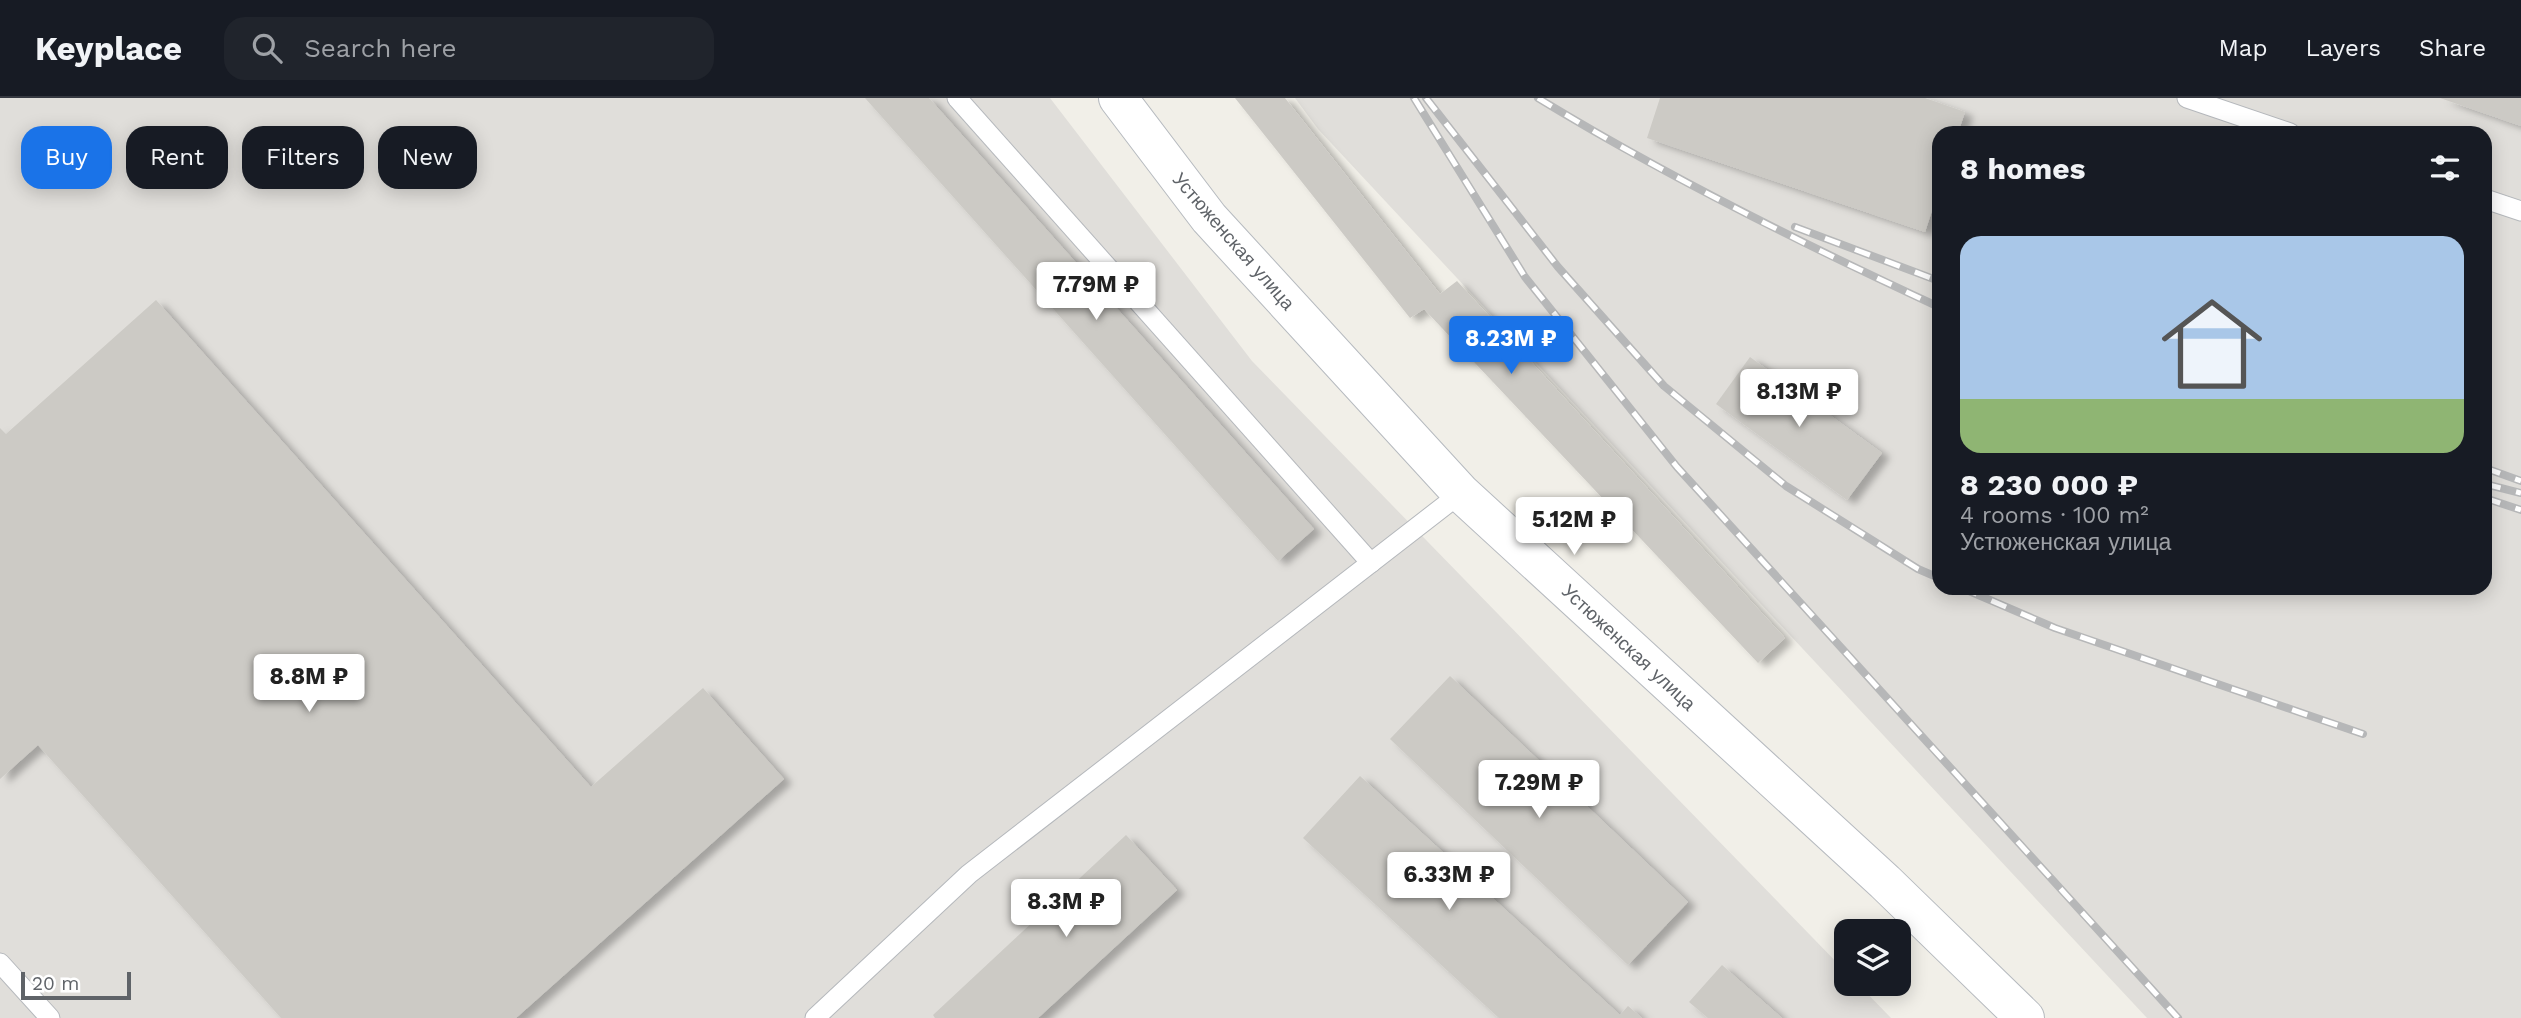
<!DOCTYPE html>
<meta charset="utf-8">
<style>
:root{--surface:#171b24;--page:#20242c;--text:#f1f3f6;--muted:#9ea1a6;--line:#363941;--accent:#1a73e8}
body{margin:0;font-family:"Work Sans",sans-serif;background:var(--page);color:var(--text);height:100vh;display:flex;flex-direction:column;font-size:26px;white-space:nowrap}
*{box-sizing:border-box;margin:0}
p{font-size:23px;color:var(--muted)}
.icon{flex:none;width:38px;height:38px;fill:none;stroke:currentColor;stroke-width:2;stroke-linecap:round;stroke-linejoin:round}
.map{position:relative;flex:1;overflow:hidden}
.side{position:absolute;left:1932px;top:28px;width:560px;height:469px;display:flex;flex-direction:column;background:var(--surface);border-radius:21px;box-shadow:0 4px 18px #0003}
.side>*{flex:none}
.hud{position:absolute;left:21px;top:28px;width:665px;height:63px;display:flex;gap:14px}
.fabs{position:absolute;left:1834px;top:821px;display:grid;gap:14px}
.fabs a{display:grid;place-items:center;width:77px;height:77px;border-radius:14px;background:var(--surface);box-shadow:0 4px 18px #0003;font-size:35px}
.scale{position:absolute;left:21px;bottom:18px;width:110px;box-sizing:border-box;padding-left:7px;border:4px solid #5f6368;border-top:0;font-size:19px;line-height:24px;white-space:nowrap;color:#5f6368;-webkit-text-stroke:5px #fff;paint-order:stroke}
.price{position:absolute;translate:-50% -60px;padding:0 16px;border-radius:7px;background:#fff;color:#222;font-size:23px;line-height:46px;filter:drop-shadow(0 2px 4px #0008)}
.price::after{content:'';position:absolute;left:50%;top:42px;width:21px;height:16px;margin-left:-10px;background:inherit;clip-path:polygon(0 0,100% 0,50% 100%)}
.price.active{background:var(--accent);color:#fff}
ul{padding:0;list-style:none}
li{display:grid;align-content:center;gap:14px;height:371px;padding:0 28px}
li span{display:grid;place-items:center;height:217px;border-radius:21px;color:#555}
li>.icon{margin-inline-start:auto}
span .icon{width:126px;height:126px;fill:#fffc;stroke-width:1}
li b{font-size:30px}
h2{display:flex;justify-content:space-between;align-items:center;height:84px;padding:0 28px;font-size:30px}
.pill{padding:0 24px;border-radius:21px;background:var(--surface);box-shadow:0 4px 18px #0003;font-size:24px;line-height:63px}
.pill.active{background:var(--accent);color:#fff}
header{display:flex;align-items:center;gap:42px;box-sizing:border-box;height:98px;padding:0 35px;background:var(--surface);border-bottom:2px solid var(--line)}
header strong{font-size:33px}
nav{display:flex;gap:38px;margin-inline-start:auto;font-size:24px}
.search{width:490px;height:63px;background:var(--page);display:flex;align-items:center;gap:18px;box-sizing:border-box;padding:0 24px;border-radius:21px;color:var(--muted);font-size:26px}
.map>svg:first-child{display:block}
.industrial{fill:#e0deda;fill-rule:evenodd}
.building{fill:#cccac5;filter:url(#shadow)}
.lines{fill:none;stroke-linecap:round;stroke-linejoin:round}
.service-casing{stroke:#b5b8bc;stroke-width:21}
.secondary-casing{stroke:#b6babf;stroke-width:40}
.service{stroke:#fff;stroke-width:19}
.secondary{stroke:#fff;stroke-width:38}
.rail-casing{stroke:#b6b7b8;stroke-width:8}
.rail{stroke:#fff;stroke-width:5;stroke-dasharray:16;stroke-linecap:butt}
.labels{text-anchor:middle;stroke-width:7;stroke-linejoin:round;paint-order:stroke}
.street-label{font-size:19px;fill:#5f6368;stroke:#fff}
</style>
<header>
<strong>Keyplace</strong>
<div class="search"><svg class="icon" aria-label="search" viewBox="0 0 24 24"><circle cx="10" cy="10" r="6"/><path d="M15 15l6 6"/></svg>Search here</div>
<nav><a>Map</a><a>Layers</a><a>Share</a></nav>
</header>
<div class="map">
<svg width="2521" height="920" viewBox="0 0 2521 920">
<defs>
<filter id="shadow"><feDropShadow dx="8" dy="4.5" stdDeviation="3.5" flood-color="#0004"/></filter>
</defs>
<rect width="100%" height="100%" fill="#f1efe8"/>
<!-- industrial -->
<g class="industrial">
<path d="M 0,0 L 1050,0 L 1252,263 L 1846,874 L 1846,886 L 1858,886 L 1891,920 L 0,920 Z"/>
<path d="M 1295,0 L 2521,0 L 2521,920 L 2147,920 L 1318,31 ZM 1939,35 L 2485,35 L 2485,490 L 1939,490 Z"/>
</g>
<!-- building -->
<g class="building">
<path d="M 865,0 L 929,0 L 1314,431 L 1278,463 Z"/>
<path d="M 1235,0 L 1285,0 L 1440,196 L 1457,183 L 1785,540 L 1758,565 L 1424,211 L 1410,220 Z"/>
<path d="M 1660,0 L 1925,0 L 1965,14 L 1958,35 L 1939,35 L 1939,91 L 1925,134 L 1647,40 Z"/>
<path d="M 2440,0 L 2521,0 L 2521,28 Z"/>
<path d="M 156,202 L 591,689 L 703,590 L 784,681 L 516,920 L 281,920 L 38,647 L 0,681 L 0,330 L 6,336 Z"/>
<path d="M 1750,259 L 1882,355 L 1847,402 L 1716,306 Z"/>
<path d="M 1450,578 L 1688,804 L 1628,867 L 1390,641 Z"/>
<path d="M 1360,678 L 1620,917 L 1628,908 L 1642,920 L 1499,920 L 1303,740 Z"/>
<path d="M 1126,737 L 1177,792 L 1038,920 L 935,920 L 933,917 Z"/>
<path d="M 1722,867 L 1782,920 L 1708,920 L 1689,904 Z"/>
</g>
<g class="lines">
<!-- service casing -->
<g class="service-casing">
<g id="service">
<path d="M 957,0 L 1371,465"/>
<path d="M 2187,0 L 2290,35"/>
<path d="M 2485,101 L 2521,113"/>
<path d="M 0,865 L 50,920"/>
<path d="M 815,920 L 969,776 L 1461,395"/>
</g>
</g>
<!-- secondary casing -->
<g class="secondary-casing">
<path id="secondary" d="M 1118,0 L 1209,120 L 1461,395 L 1885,784 L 2025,920"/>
</g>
<!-- service -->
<use href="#service" class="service"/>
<!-- secondary -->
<use href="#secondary" class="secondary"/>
<!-- rail casing -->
<g class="rail-casing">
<g id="rail">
<path d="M 1414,0 L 1525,179 L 1677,369 L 2178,920"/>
<path d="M 1426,0 L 1558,169 L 1664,288 L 1786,388 L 1918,471 L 1939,480"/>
<path d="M 1538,0 C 1666,78 1803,146 1939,209"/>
<path d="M 1795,129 L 1939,183"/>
<path d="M 2485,370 L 2521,383"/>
<path d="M 2485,386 L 2521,395"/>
<path d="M 2485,400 L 2521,412"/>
<path d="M 1962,490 L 2055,530 L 2363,636"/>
</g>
</g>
<!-- rail -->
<use href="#rail" class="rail"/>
</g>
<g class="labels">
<!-- street labels -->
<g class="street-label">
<text transform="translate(1234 143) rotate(49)" y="7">Устюженская улица</text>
<text transform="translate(1629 549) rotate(43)" y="7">Устюженская улица</text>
</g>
</g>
</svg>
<div class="fabs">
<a><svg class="icon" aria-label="layers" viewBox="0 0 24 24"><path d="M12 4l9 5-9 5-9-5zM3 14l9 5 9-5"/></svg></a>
</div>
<div class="scale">20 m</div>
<b class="price" style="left:1096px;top:224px">7.79M ₽</b>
<b class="price active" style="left:1511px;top:278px">8.23M ₽</b>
<b class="price" style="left:1799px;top:331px">8.13M ₽</b>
<b class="price" style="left:1574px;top:459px">5.12M ₽</b>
<b class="price" style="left:309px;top:616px">8.8M ₽</b>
<b class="price" style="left:1539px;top:722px">7.29M ₽</b>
<b class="price" style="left:1449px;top:814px">6.33M ₽</b>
<b class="price" style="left:1066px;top:841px">8.3M ₽</b>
<div class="hud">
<a class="pill active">Buy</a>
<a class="pill">Rent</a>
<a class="pill">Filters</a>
<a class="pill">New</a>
</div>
<section class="side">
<h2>8 homes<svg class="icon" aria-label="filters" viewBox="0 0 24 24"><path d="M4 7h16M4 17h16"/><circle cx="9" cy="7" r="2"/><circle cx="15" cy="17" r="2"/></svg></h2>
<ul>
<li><span style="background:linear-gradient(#a9c7e8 75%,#8fb573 0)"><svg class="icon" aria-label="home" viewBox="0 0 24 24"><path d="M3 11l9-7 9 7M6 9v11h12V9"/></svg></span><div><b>8 230 000 ₽</b><p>4 rooms · 100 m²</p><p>Устюженская улица</p></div></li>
</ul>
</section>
</div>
